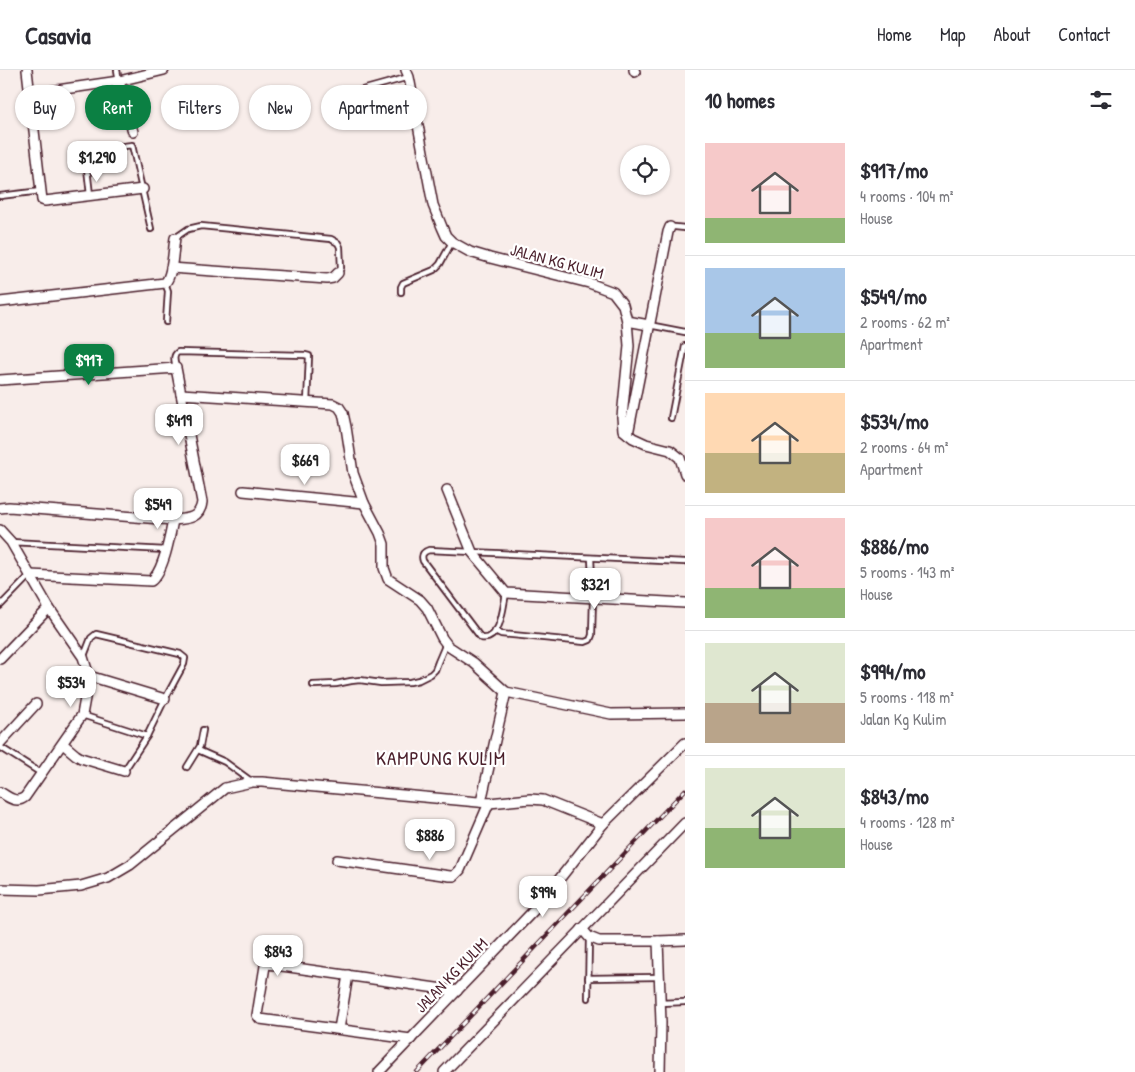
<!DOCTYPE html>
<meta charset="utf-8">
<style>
:root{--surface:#fff;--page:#f2f2f3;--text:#2b2b33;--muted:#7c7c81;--line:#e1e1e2;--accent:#0b8043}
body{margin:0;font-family:"Patrick Hand",sans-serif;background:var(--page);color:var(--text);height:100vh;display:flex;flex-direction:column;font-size:19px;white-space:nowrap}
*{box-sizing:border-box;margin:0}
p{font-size:16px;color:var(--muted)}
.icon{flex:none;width:28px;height:28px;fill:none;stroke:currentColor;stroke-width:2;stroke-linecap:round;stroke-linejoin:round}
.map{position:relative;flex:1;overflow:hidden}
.details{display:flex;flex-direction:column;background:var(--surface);width:450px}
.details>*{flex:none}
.hud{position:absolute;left:15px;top:15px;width:475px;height:45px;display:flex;gap:10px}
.fabs{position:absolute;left:620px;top:75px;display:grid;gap:10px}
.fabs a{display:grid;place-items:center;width:50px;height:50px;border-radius:50%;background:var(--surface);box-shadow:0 1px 4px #0004;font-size:25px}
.price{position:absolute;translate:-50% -42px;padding:0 11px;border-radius:10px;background:#fff;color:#222;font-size:16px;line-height:32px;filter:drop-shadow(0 1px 2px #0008)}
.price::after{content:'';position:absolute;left:50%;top:30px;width:15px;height:11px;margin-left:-8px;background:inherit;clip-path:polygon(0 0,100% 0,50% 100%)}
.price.selected{background:var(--accent);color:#fff}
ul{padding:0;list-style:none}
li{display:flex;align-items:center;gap:15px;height:125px;padding:0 20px}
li+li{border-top:1px solid var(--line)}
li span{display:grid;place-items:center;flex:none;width:140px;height:100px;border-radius:0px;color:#555}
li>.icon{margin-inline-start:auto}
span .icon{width:60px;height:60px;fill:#fffc;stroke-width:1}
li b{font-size:21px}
h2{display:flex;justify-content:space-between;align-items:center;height:60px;padding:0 20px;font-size:21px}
.chip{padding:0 18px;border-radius:22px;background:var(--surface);box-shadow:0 1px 4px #0004;font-size:18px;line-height:45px}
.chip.selected{background:var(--accent);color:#fff}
header{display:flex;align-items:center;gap:30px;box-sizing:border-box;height:70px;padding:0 25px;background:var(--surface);border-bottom:1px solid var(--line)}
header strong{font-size:24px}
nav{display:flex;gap:28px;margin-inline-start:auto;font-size:18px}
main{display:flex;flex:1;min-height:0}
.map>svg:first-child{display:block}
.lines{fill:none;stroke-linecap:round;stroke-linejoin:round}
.lane-casing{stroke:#4a1f2b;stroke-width:8}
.street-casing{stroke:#4a1f2b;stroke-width:12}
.lane{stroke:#fff;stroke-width:4.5}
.street{stroke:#fff;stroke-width:9}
.rail-casing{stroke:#4a1f2b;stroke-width:4.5}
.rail{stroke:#fff;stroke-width:2.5;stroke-dasharray:8;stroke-linecap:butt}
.labels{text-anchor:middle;stroke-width:4.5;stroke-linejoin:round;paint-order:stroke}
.street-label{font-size:16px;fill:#4a1f2b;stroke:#fff}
.quarter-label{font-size:19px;letter-spacing:1px;fill:#4a1f2b;stroke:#fff}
</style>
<header>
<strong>Casavia</strong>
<nav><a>Home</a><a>Map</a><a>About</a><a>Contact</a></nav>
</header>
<main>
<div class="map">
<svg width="685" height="1002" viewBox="0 0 685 1002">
<rect width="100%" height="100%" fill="#f8edea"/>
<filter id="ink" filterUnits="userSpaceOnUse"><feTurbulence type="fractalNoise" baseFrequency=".02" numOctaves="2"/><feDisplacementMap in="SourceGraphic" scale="10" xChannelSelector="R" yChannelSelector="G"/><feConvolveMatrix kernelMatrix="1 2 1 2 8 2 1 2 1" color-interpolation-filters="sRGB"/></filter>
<g filter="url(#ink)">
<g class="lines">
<!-- lane casing -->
<g class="lane-casing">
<g id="lane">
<path d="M 117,0 L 119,11"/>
<path d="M 333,28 L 409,7"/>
<path d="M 90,125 L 85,81 L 132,75 L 151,159"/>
<path d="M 0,126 L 41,121"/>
<path d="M 670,157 L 675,157 L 685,158"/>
<path d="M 175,168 L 188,159 L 201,156 L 331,169 L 338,173 L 340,177 L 341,198 L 338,203"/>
<path d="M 165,213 L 168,221 L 166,252"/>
<path d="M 401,222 L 401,217 L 403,213 L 434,200 L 440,194 L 452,172"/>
<path d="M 649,255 L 685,262"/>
<path d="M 176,298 C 175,292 172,286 178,282 L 305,285 L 309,286 L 307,333"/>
<path d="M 671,348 L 685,276"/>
<path d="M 11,472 L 166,480"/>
<path d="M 506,523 C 503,537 501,572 481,568 L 423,491 C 421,485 423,482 429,480 L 685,492"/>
<path d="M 0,536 L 30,505"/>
<path d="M 495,561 L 501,564 L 585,572 L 590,570 L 592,565 L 593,528 L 591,488"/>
<path d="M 84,586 L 91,568 L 96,564 L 180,584 L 185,588 L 184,594 L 165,629 L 147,666 L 124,701"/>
<path d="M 313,615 L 336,614 L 351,611 L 360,610 L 381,613 L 410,612 L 419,610 L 431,604 L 435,600 L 438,592 L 444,578 L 445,572"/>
<path d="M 82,645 L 147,666"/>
<path d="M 0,677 L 41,703"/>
<path d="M 198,680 L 225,692 L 251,711"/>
<path d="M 187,697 L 200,676 L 203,660"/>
<path d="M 588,908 L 659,907"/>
<path d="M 588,928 L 589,867"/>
<path d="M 660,933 L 685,932"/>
</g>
</g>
<!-- street casing -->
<g class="street-casing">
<g id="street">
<path d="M 27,0 L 42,130 L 45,131 L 143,119"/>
<path d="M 406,0 L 409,7 L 433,135 L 442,157 L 446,166 L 452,172 L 470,182 L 490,188 L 589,213 L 613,222 L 623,235 L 627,251 L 629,276 L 622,347 L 623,360 L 633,368 L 646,374 L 670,380 L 680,388 L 685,404"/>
<path d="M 634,0 L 635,2"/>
<path d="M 119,11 L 133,62"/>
<path d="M 30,24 L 119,11 L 164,0"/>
<path d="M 171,198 L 327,209 L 333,208 L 338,203"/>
<path d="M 0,232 L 165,213 C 173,205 173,180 175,168"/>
<path d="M 627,251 L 649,255"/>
<path d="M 0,310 L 176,298 L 202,432 C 200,449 187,449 173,450"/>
<path d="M 181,324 L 333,334 L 339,337 L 343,343 L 346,357 L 353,403 L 364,433 L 380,463 L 384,474 L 384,498 L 388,509 L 420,530 L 427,538 L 442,568 L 448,576 L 474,593 L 506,622 L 611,644 L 685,643"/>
<path d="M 628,364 L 668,162 L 670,157"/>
<path d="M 447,420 L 472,482 L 506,523 L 685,533"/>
<path d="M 243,421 L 364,433"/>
<path d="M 0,438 L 9,437 L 173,450 C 170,466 164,501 151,511 L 30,505"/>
<path d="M 0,460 L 11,472 L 49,538 L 83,587 L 89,606 L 82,645 L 25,727 C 16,734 8,727 0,722"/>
<path d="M 0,589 L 49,538"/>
<path d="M 89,606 L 165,629"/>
<path d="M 0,673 L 36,634"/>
<path d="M 63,674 L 76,685 L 81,688 L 124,701"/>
<path d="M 481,732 L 506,622"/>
<path d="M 337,790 L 450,806 L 454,806 L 460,800 L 489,733"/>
<path d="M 0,819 L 39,820 L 81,816 L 108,808 L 130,795 L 225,718 L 252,712 L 262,712 L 489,733 L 530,729 L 543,730 L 603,754"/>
<path d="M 582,859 L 589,867 L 599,871 L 658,871 L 661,953 L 660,1002"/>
<path d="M 658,871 L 685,870"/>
<path d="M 339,959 L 348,905"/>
<path d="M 411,969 L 260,949 L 257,945 L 265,896 L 268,894 L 457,921"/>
<path d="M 379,1002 L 538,836 L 603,754 L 685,673"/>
<path d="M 444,1002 L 685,753"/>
</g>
</g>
<!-- lane -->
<use href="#lane" class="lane"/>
<!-- street -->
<use href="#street" class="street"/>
<!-- rail casing -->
<g class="rail-casing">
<path id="rail" d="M 417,1002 L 685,720"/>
</g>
<!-- rail -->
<use href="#rail" class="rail"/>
</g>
</g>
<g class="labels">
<!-- street labels -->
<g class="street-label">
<text transform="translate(557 191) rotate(15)" y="6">JALAN KG KULIM</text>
<text transform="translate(451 905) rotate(-46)" y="6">JALAN KG KULIM</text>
</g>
<!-- quarter labels -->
<g class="quarter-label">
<text x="441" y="695">KAMPUNG KULIM</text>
</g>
</g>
</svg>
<div class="fabs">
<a><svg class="icon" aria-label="locate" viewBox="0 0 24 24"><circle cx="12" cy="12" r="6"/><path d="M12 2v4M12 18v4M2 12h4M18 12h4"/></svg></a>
</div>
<b class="price" style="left:97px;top:113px">$1,290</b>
<b class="price selected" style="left:89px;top:316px">$917</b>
<b class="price" style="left:179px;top:376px">$419</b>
<b class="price" style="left:305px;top:416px">$669</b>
<b class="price" style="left:158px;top:460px">$549</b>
<b class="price" style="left:595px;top:540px">$321</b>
<b class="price" style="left:71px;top:638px">$534</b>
<b class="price" style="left:430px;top:791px">$886</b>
<b class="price" style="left:543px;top:848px">$994</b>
<b class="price" style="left:278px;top:907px">$843</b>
<div class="hud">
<a class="chip">Buy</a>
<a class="chip selected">Rent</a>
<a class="chip">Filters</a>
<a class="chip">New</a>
<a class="chip">Apartment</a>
</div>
</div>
<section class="details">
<h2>10 homes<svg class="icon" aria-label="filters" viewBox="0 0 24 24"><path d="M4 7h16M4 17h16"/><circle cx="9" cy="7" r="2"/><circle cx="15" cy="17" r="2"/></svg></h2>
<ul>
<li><span style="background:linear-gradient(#f6c9c9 75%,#8fb573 0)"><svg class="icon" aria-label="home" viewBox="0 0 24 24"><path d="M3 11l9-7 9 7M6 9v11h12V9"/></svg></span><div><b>$917/mo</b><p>4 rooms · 104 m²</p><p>House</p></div></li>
<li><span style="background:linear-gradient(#a9c7e8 65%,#8fb573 0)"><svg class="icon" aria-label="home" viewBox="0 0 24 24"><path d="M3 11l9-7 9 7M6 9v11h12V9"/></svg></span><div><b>$549/mo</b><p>2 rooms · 62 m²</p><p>Apartment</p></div></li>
<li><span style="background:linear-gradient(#ffd9b3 60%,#c2b280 0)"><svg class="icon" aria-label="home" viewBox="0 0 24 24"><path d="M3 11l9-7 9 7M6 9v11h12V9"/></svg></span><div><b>$534/mo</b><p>2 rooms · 64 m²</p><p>Apartment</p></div></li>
<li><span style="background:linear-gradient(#f6c9c9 70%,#8fb573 0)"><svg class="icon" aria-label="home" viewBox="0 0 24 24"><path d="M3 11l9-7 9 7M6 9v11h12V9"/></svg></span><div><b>$886/mo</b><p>5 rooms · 143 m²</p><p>House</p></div></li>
<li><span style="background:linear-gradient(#dfe7d0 60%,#b9a48a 0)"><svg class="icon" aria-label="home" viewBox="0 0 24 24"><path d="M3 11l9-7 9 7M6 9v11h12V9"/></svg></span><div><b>$994/mo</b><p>5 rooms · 118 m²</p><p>Jalan Kg Kulim</p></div></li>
<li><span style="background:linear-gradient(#dfe7d0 60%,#8fb573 0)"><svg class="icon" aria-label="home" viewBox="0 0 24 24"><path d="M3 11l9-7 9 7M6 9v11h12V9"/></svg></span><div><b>$843/mo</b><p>4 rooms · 128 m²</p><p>House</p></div></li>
</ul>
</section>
</main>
